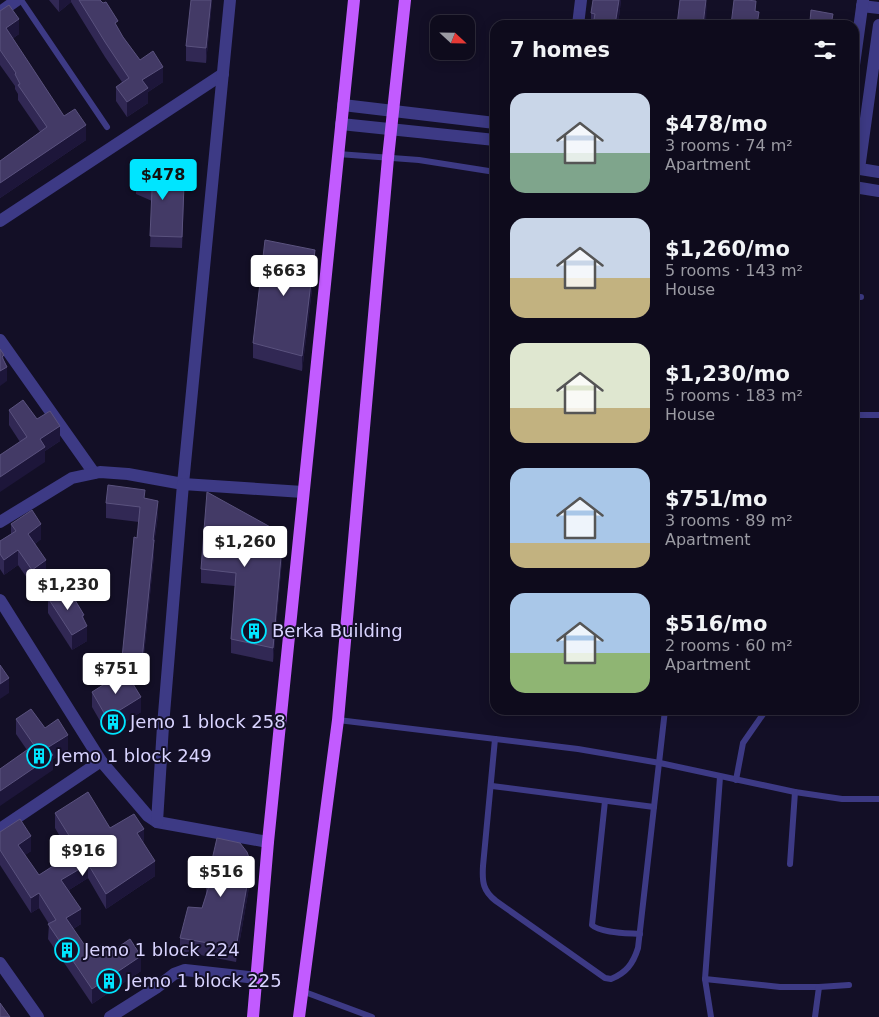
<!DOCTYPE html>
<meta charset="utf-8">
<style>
:root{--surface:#0e0b1c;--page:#171425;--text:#f1f3f6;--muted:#9b9ba3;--line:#2e2b3b;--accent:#00e5ff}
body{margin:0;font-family:"DejaVu Sans",sans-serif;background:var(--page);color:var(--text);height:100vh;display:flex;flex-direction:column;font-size:19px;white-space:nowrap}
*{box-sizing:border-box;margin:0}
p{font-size:16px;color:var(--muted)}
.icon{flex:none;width:28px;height:28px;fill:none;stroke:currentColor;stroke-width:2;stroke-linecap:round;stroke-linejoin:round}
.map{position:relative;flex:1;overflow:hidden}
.details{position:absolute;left:490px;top:20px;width:369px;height:695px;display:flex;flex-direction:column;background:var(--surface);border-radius:15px;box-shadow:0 2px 12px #0003,0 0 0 1px var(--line)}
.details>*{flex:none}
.needle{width:32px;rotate:112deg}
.fabs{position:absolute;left:430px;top:15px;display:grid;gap:10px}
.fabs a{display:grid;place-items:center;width:45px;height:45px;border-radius:10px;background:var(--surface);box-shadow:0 2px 12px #0003,0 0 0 1px var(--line);font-size:25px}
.price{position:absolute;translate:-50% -42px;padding:0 11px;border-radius:5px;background:#fff;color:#222;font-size:16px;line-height:32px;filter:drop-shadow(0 1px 2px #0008)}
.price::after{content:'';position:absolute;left:50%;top:30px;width:15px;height:11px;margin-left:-8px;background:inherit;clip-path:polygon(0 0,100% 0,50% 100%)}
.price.selected{background:var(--accent);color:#111}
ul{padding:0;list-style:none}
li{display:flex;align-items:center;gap:15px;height:125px;padding:0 20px}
li span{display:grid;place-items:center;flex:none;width:140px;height:100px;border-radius:15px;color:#555}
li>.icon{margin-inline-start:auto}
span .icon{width:60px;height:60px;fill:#fffc;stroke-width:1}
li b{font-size:21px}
h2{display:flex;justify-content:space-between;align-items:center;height:60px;padding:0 20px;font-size:21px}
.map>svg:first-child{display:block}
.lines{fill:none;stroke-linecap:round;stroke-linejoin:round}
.service{stroke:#3d3a85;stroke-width:6}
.minor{stroke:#3d3a85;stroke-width:12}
.tertiary{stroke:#3d3a85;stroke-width:12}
.primary{stroke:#c25bff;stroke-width:12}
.wall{fill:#312854}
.shaded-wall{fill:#1d163a}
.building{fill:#433a66;stroke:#5a527e}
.labels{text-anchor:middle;stroke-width:4;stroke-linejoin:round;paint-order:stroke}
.poi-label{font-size:18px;fill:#d9d4ff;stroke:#130f26;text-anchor:start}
</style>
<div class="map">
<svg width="879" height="1017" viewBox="0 0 879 1017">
<rect width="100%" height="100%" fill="#130f26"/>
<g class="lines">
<!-- service -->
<g class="service">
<path d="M 21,0 L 107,127"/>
<path d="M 338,154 L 419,160 L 495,172"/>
<path d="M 854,297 L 861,297"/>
<path d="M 854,415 L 879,415"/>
<path d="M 338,720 L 578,749 L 660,763 L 795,792 L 842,799 L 879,799"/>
<path d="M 495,739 L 483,866 C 482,882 483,891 496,901 L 605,978 L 611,979 C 626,973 633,964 638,948 L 665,710"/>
<path d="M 736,780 L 743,743 L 766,710"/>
<path d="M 492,786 L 654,807"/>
<path d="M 605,801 L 592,925 C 600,933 628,933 640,934"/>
<path d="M 790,864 L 795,792"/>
<path d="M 705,979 L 780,987 L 819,987 L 849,985"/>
<path d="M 302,991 L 372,1017"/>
<path d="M 711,1017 L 705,979 L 720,777"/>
<path d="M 815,1017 L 819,987"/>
</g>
<!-- minor -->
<g class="minor">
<path d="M 862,6 L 879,8"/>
<path d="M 578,25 L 581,0"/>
<path d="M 0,221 L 223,74"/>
<path d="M 0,340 L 94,473"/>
<path d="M 0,522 L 72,478 L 100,472 L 128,474 L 183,484 L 230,0"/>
<path d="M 0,600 L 101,761 L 148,816 L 157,822 L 268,842"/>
<path d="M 157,822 L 163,726 L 183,484 L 303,492"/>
<path d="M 0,829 L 101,761"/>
<path d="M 0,963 L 38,1017"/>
<path d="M 110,1017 L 156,988 L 174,974 L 185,970 L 257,978"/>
</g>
<!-- tertiary -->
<g class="tertiary">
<path d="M 0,12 L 17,0"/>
<path d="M 854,65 L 863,0"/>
<path d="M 343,105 L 495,123"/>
<path d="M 341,124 L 495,140"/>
<path d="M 854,168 L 879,172"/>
<path d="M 859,169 L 879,25"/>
<path d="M 854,187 L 879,191"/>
</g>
<!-- primary -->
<g class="primary">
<path d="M 253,1017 L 268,842 L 354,0"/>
<path d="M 299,1017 L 338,720 L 388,158 L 405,0"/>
</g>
</g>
<!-- wall -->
<g class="wall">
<path d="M 49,0 L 100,0 L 123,37 L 140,60 L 163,82 L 148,92 L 148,103 L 127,117 L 116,101 L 116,87 L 122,82 L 105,57 L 71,2 L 59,12 Z"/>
<path d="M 212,0 L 206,63 L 186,61 L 186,46 Z"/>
<path d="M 621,0 L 618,25 L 591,25 L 591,13 Z"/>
<path d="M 0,11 L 19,34 L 12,39 L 64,116 L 86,140 L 0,198 L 0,161 L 40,132 L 18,100 L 18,94 L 15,89 L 15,86 L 0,65 Z"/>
<path d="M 136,183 L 184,197 L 182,248 L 150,247 L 152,201 L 136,194 Z"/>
<path d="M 315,265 L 302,371 L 253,358 L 253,343 Z"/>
<path d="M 9,410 L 37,419 L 60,441 L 45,451 L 45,462 L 20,442 L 9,425 Z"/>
<path d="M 145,498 L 158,515 L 154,544 L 154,555 L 141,685 L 134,684 L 141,712 L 107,733 L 92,707 L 92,692 L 121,673 L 139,522 L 106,518 L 106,503 Z"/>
<path d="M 11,524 L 41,539 L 35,544 L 46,575 L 32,585 L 18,565 L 4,575 L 0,569 L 0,541 L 11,534 Z"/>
<path d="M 283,548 L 273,662 L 231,653 L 231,639 L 235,586 L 201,583 L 201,569 Z"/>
<path d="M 48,598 L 87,641 L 72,650 L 48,613 Z"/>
<path d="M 16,719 L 45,728 L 68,750 L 53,759 L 53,770 L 27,750 L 16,734 Z"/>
<path d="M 55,813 L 110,828 L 144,844 L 155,876 L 106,909 L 88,878 L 69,890 L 81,924 L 73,929 L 90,953 L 108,954 L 141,971 L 92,1004 L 48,939 L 49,924 L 39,908 L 31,913 L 0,865 L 0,832 L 31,851 L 25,855 L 39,875 L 71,855 L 55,828 Z"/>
<path d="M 251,876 L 236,962 L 180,951 L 180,938 L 202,908 L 206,896 L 206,886 Z"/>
</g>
<!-- shaded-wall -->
<g class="shaded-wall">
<path d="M 59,0 L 71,0 L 71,2 L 59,12 Z"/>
<path d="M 211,0 L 212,0 L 212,3 L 206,63 L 206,48 Z"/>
<path d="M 619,0 L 621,0 L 618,25 L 615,25 Z"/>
<path d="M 707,0 L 706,25 L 703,25 Z"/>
<path d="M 19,19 L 19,34 L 6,43 L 6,28 Z"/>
<path d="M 163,67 L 163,82 L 148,92 L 148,103 L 127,117 L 127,102 L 142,80 Z"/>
<path d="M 86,125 L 86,140 L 0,198 L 0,183 Z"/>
<path d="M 315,250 L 315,265 L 302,371 L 302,356 Z"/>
<path d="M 4,355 L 4,369 L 7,367 L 7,381 L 0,386 L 0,371 L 2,357 Z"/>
<path d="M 60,426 L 60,441 L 45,451 L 45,462 L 0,492 L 0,477 L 40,439 Z"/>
<path d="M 158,501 L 158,515 L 154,544 L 154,555 L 141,685 L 141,670 L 153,540 Z"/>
<path d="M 41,524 L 41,539 L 28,549 L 28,534 Z"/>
<path d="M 283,534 L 283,548 L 273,662 L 273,648 Z"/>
<path d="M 18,550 L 18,565 L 4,575 L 4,560 Z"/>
<path d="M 46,560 L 46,575 L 32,585 L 32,570 Z"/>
<path d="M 84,615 L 84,628 L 87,626 L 87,641 L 72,650 L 72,635 L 82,616 Z"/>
<path d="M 9,678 L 9,693 L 0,699 L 0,684 Z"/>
<path d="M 141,697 L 141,712 L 107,733 L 107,718 Z"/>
<path d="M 68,735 L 68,750 L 53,759 L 53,770 L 0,806 L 0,791 L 47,748 Z"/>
<path d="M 144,829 L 144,843 L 137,833 Z"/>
<path d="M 31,836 L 31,851 L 18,860 L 18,845 Z"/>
<path d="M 155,861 L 155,876 L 106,909 L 106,894 Z"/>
<path d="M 251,863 L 251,876 L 236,962 L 236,948 Z"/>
<path d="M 88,864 L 88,878 L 61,895 L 61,880 Z"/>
<path d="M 39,893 L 39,908 L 31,913 L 31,898 Z"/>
<path d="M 81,909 L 81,924 L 66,933 L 66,918 Z"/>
<path d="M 141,956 L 141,971 L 92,1004 L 92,989 Z"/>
</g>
<!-- building -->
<g class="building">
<path d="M 79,0 L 100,0 L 103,3 L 106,2 L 118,21 L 115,23 L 123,37 L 140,60 L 153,51 L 163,67 L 142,80 L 148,88 L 127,102 L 116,87 L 129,78 L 105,42 Z"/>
<path d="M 191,0 L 211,0 L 206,48 L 186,46 Z"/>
<path d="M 593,0 L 619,0 L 615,25 L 593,25 L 595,14 L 591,13 Z"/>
<path d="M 680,0 L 706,0 L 703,25 L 677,25 Z"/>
<path d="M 734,0 L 747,0 L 756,1 L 755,11 L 759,12 L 757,25 L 731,25 Z"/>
<path d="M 9,5 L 19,19 L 6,28 L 64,116 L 75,109 L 86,125 L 0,183 L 0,161 L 47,127 L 18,85 L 20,84 L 15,74 L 16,73 L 0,50 L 0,11 Z"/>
<path d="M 811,10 L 833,14 L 831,25 L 806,25 L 806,20 L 810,21 Z"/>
<path d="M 144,162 L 163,162 L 164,184 L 184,185 L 182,237 L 150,236 L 152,190 L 136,183 Z"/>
<path d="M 265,240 L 315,250 L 302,356 L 253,343 Z"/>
<path d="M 0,349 L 4,355 L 2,357 L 7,367 L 0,371 Z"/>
<path d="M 23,400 L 37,419 L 50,411 L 60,426 L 40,439 L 45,447 L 0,477 L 0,455 L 27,437 L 9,410 Z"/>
<path d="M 108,485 L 145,490 L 144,498 L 158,501 L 153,540 L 154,540 L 141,670 L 121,668 L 134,537 L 137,538 L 140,507 L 106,503 Z"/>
<path d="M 207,492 L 283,534 L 273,648 L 231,639 L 236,573 L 201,569 Z"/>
<path d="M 32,510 L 41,524 L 28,534 L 46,560 L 32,570 L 18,550 L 4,560 L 0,554 L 0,541 L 16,531 L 11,524 Z"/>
<path d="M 63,588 L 69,597 L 72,595 L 84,615 L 82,616 L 87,626 L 72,635 L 48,598 Z"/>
<path d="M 0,665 L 9,678 L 0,684 Z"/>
<path d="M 125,671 L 141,697 L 107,718 L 92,692 Z"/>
<path d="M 31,709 L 45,728 L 58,719 L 68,735 L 47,748 L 53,755 L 0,791 L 0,769 L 34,745 L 16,719 Z"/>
<path d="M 88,792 L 110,828 L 134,814 L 144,829 L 137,833 L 155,861 L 106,894 L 88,864 L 61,880 L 81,909 L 66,918 L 90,953 L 102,945 L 108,954 L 130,939 L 141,956 L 92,989 L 48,924 L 56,920 L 39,893 L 31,898 L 0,850 L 0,832 L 20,819 L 31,836 L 18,845 L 39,875 L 78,850 L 55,813 Z"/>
<path d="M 217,838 L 240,843 L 247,852 L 251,863 L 236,948 L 180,938 L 188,907 L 202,908 L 209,886 L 206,886 Z"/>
<path d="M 0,1003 L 10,1017 L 0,1017 Z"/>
</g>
<!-- icons -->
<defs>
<g id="building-ring" transform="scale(1.25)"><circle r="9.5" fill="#130f26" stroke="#00e5ff" stroke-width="1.5"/><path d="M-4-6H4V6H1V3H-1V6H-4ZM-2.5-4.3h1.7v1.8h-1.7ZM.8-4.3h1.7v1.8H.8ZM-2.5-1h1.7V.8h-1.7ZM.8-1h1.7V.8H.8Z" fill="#00e5ff"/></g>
</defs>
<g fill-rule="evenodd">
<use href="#building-ring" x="254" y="631"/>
<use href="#building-ring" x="113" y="722"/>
<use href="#building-ring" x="39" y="756"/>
<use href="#building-ring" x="67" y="950"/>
<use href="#building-ring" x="109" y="981"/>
</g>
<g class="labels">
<!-- poi labels -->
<g class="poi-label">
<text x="272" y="637">Berka Building</text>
<text x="130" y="728">Jemo 1 block 258</text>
<text x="56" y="762">Jemo 1 block 249</text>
<text x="84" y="956">Jemo 1 block 224</text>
<text x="126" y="987">Jemo 1 block 225</text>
</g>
</g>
</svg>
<div class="fabs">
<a><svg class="needle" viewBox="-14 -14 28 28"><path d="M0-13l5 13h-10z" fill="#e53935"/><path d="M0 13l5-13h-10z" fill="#9b9ba3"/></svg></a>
</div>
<b class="price selected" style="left:163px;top:201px">$478</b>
<b class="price" style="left:284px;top:297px">$663</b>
<b class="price" style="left:245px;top:568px">$1,260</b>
<b class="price" style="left:68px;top:611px">$1,230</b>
<b class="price" style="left:116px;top:695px">$751</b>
<b class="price" style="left:83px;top:877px">$916</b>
<b class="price" style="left:221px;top:898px">$516</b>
<section class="details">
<h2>7 homes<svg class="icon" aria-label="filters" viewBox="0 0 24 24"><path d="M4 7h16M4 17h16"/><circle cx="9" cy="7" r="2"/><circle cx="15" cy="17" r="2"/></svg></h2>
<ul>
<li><span style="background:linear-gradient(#c9d6e8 60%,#7fa58c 0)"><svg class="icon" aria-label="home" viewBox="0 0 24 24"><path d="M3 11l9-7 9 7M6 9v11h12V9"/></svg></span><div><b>$478/mo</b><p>3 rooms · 74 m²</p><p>Apartment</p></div></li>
<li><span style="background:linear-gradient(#c9d6e8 60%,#c2b280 0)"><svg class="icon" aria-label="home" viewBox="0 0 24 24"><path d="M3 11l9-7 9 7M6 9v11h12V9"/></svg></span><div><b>$1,260/mo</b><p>5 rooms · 143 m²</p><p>House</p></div></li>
<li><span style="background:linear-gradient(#dfe7d0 65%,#c2b280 0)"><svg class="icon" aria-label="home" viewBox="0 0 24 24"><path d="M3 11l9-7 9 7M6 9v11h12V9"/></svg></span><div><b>$1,230/mo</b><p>5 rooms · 183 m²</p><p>House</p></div></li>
<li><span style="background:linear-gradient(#a9c7e8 75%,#c2b280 0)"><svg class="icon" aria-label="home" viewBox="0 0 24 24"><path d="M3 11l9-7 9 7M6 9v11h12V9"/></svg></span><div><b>$751/mo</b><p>3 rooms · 89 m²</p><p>Apartment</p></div></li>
<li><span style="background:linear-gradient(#a9c7e8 60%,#8fb573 0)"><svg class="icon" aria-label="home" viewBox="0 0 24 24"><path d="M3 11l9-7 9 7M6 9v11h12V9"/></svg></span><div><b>$516/mo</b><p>2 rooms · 60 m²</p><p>Apartment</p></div></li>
</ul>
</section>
</div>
